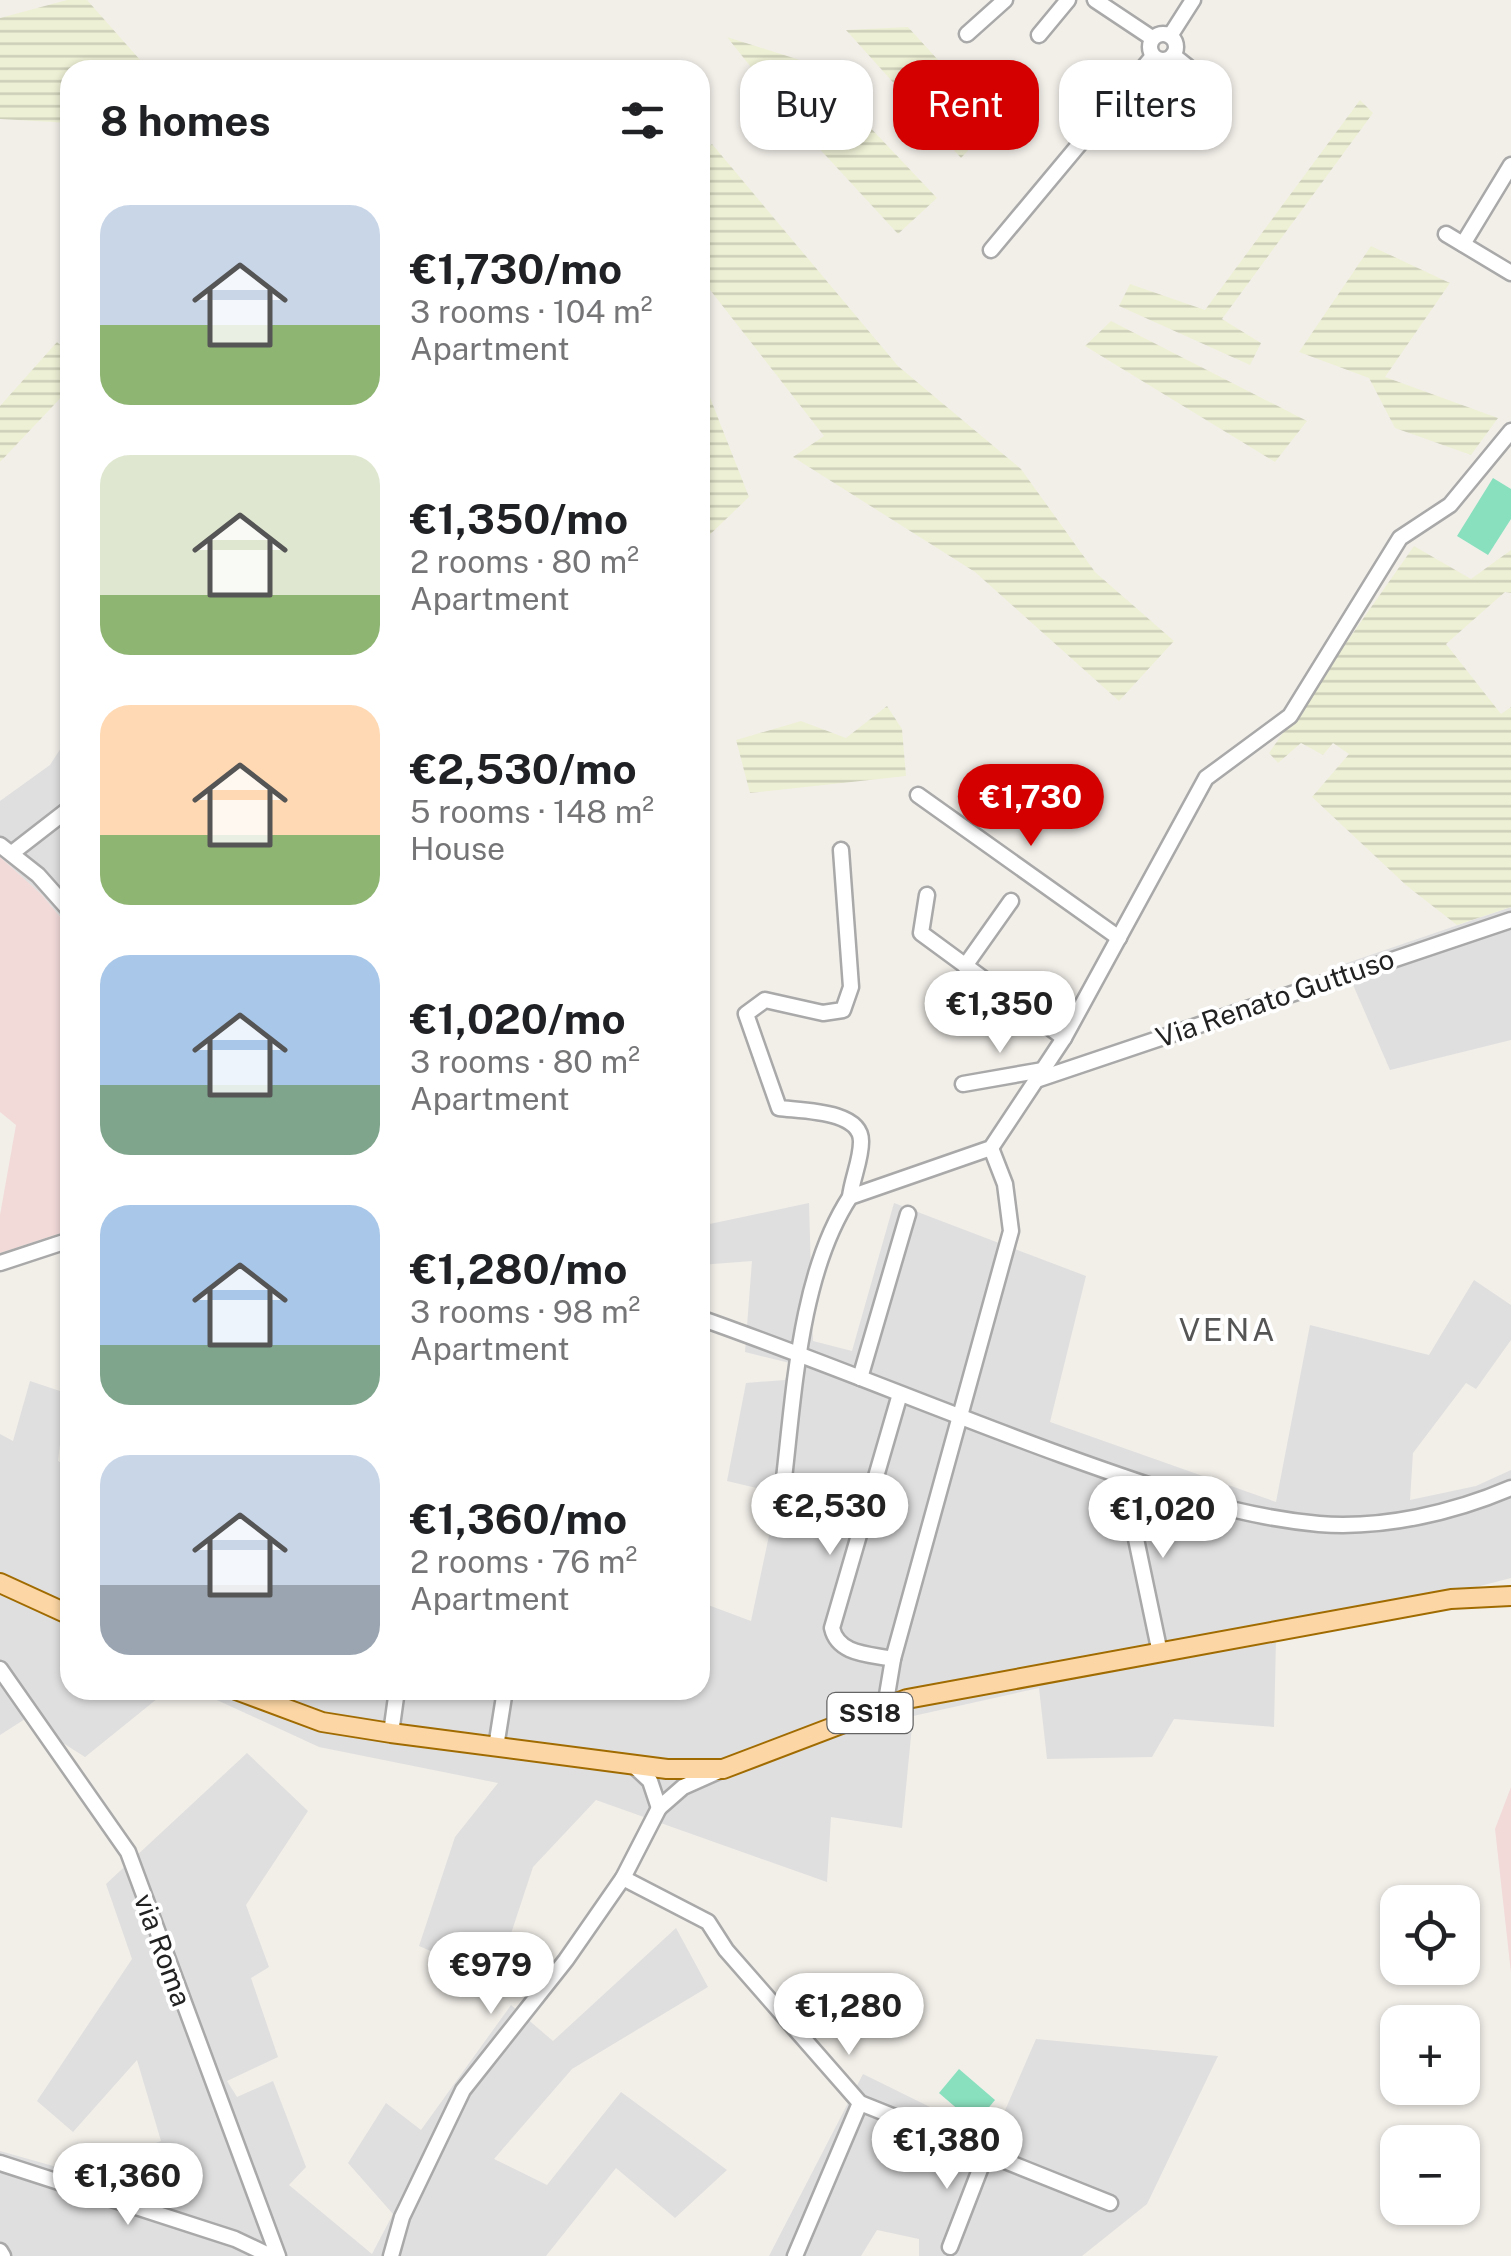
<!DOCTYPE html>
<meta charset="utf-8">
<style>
:root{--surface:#fff;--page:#f2f2f2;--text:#202124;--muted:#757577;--accent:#d40000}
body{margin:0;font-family:"Public Sans",sans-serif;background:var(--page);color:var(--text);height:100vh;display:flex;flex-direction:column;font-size:38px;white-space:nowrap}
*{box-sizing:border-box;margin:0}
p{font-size:32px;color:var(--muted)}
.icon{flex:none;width:55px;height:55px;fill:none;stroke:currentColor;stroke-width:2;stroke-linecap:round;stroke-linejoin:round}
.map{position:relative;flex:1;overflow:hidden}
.sheet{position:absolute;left:60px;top:60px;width:650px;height:1640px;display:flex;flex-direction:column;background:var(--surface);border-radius:30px;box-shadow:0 2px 8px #0004}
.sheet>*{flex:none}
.guide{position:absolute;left:740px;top:60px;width:620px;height:90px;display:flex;gap:20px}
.buttons{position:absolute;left:1380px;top:1885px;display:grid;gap:20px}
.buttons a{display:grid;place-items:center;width:100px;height:100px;border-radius:20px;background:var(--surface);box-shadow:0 2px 8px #0004;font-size:50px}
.price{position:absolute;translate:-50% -85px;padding:0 22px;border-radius:35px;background:#fff;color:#222;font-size:32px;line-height:65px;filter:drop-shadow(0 2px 5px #0008)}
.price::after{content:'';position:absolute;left:50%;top:60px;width:30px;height:22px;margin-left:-15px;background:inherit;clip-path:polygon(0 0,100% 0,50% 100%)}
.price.active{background:var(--accent);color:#fff}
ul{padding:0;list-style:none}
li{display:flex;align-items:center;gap:30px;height:250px;padding:0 40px}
li span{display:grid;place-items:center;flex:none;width:280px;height:200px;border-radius:30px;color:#555}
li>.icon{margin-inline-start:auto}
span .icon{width:120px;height:120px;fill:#fffc;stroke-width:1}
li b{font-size:42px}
h2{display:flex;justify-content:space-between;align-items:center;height:120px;padding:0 40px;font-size:42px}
.tag{padding:0 35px;border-radius:30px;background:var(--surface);box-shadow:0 2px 8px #0004;font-size:35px;line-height:90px}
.tag.active{background:var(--accent);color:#fff}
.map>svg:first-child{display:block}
.residential{fill:#e0dfdf}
.commercial{fill:#f2dad9}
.farmland{fill:url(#farmland-rules)}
.pitch{fill:#88e0be}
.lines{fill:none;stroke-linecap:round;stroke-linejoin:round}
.minor-casing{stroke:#a9a9a9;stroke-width:19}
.major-casing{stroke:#a06b00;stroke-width:22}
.minor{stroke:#fff;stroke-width:14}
.major{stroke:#fcd6a4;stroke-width:18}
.labels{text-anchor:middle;stroke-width:8;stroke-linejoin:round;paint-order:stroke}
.shield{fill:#fff;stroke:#646464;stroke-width:2.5}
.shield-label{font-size:25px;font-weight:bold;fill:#222}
.street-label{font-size:28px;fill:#222;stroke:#fff}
.quarter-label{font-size:32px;letter-spacing:2.5px;fill:#555;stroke:#fff}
</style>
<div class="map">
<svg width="1511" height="2256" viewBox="0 0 1511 2256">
<defs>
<pattern id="farmland-rules" width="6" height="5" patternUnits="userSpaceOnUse" patternTransform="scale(2.5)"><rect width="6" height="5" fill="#eef0d5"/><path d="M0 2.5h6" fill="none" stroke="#ccceb7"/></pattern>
</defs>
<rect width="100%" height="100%" fill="#f2efe9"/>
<!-- residential -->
<g class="residential">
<path d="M 70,734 L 70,929 L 42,895 L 0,857 L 0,801 L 50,765 Z"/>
<path d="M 1511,907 L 1511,1040 L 1390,1070 L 1344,964 Z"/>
<path d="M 809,1203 L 813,1341 L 852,1351 L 894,1203 L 1086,1276 L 1050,1422 L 1276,1502 L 1310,1325 L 1429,1355 L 1474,1280 L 1511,1305 L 1511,1340 L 1476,1389 L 1466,1383 L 1413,1453 L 1410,1500 L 1476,1486 L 1511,1470 L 1511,1578 L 1276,1639 L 1274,1727 L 1174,1719 L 1152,1757 L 1047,1759 L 1039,1688 L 913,1716 L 902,1828 L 831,1817 L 827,1882 L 596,1800 L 533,1867 L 496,1979 L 419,1946 L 455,1837 L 498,1783 L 319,1747 L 195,1690 L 700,1690 L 700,1602 L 751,1621 L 778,1493 L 727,1481 L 746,1383 L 785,1380 L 790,1363 L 745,1352 L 752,1261 L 700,1265 L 700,1226 Z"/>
<path d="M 30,1381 L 66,1393 L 58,1461 L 70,1468 L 70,1690 L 168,1690 L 85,1757 L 25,1719 L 0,1735 L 0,1434 L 13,1441 Z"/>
<path d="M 247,1753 L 308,1811 L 246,1905 L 269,1967 L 251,1978 L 278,2057 L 227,2081 L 237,2097 L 273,2081 L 306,2167 L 289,2185 L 372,2254 L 393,2214 L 348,2163 L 386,2103 L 421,2130 L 511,2005 L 553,2041 L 676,1928 L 708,1987 L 572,2069 L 494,2159 L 547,2185 L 621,2092 L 727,2170 L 675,2218 L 616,2168 L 546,2256 L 0,2256 L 0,2151 L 78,2173 L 161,2141 L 137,2060 L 73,2132 L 37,2101 L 132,1959 L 106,1884 Z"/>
<path d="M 1036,2039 L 1218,2056 L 1147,2204 L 1082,2256 L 919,2256 L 919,2239 L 877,2230 L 861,2256 L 769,2256 L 863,2074 L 993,2138 Z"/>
</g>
<!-- commercial -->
<g class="commercial">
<path d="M 0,857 L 42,895 L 70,929 L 70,1230 L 0,1253 L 0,1215 L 16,1125 L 0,1112 Z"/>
<path d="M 1511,1787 L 1511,1973 L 1495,1829 Z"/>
</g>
<!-- farmland -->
<g class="farmland">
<path d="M 67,0 L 87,0 L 149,70 L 70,70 L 70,123 L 0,119 L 0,18 Z"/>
<path d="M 908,27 L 950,73 L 1006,110 L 961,158 L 846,30 Z"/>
<path d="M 727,37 L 809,63 L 937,198 L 898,234 L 793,120 Z"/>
<path d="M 1360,100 L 1373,113 L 1222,319 L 1261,343 L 1250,365 L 1119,306 L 1130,284 L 1205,310 Z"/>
<path d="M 712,144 L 898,366 L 1021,469 L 1095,572 L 1174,641 L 1119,701 L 975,572 L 793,457 L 824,436 L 700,277 L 700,154 Z"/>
<path d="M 1371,246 L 1450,283 L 1385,377 L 1498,418 L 1471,455 L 1395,428 L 1369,378 L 1299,352 Z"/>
<path d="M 1111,321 L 1307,421 L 1275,462 L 1085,346 Z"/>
<path d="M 57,342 L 70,354 L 70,388 L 0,462 L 0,406 Z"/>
<path d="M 700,372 L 749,497 L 700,544 Z"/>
<path d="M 1414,546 L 1471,579 L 1511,550 L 1511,593 L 1505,592 L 1446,644 L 1501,714 L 1511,707 L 1511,907 L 1457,925 L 1407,886 L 1312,797 L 1349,754 L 1333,743 L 1323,755 L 1301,743 L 1278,763 L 1269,753 Z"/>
<path d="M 887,706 L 902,729 L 906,776 L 750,793 L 736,740 L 801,721 L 846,738 Z"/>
</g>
<!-- pitch -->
<g class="pitch">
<path d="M 1493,478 L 1511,489 L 1511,519 L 1488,555 L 1457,536 Z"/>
<path d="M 959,2069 L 995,2100 L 975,2124 L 939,2093 Z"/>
</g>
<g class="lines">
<!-- minor casing -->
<g class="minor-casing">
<g id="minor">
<path d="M 1095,0 L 1152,38"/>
<path d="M 967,34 L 1005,0"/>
<circle cx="1163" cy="47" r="13"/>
<path d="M 1039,35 L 1068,0"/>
<path d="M 1170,36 L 1193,0"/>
<path d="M 1173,55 L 1203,79"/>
<path d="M 1446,234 L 1511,273"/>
<path d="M 1463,244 L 1511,165"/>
<path d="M 991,250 L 1153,56"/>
<path d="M 918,795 L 1119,938"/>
<path d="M 0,845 L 38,875 L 70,911"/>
<path d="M 841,850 L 851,987 L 843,1010 L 823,1013 L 765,1000 L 746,1014 L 779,1108 C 801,1111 862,1110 861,1142 C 861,1160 852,1179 850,1197"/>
<path d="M 12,853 L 70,808"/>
<path d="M 927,895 L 921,933 L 1064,1038"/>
<path d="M 965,966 L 1011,901"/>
<path d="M 1039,1079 L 1511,920"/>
<path d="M 963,1084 L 1043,1070"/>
<path d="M 0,1263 L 70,1240"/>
<path d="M 700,1318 C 822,1361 941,1411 1062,1455 C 1145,1485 1231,1516 1319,1524 C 1382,1529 1453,1513 1511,1488"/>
<path d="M 860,1378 L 908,1214"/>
<path d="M 1123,1477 L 1160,1653"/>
<path d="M 783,1487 C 794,1396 799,1275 850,1197 L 991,1148 L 1064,1038 L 1206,778 L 1290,716 L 1400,538 L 1450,505 L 1511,431"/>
<path d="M 893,1659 C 870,1654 838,1655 832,1628 L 900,1394"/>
<path d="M 0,1669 L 128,1852 L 278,2256"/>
<path d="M 885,1707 L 893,1659 L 1011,1231 L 1005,1184 L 991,1148"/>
<path d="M 391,1733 L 397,1690"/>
<path d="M 496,1747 L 505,1690"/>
<path d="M 633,1765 L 650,1781 L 659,1808 L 683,1787 L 719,1771"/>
<path d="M 623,1878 L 708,1922 L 726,1950 L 860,2103 L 1110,2203"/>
<path d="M 0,2163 L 235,2239 L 271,2256"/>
<path d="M 950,2247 L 986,2154"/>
<path d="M 0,2251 L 3,2256"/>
<path d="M 391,2256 L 402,2217 L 463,2090 L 566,1960 L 623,1878 L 659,1808"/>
<path d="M 795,2256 L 860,2103"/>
</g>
</g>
<!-- major casing -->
<g class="major-casing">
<g id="major">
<path d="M 0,1583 L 70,1615"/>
<path d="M 236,1690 L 322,1722 L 391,1733 L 667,1769 L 723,1769 L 907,1699 L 1451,1599 L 1511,1596"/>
</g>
</g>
<!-- minor -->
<use href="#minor" class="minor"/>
<!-- major -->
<use href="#major" class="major"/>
</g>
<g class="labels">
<!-- shield labels -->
<rect class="shield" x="827.5" y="1693" width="85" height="40" rx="8"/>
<g class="shield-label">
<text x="870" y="1722">SS18</text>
</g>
<!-- street labels -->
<g class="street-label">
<text transform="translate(1275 998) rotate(-19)" y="10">Via Renato Guttuso</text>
<text transform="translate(163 1950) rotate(70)" y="10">via Roma</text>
</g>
<!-- quarter labels -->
<g class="quarter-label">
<text x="1228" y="1341">VENA</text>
</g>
</g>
</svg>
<div class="buttons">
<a><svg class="icon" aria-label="locate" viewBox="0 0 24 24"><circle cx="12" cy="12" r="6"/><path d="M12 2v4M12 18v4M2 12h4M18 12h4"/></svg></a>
<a>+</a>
<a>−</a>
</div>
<b class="price active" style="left:1031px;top:849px">€1,730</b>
<b class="price" style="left:1000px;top:1056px">€1,350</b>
<b class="price" style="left:830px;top:1558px">€2,530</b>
<b class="price" style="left:1163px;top:1561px">€1,020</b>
<b class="price" style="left:491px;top:2017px">€979</b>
<b class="price" style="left:849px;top:2058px">€1,280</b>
<b class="price" style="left:947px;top:2192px">€1,380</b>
<b class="price" style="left:128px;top:2228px">€1,360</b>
<div class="guide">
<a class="tag">Buy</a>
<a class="tag active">Rent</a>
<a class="tag">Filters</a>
</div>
<section class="sheet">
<h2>8 homes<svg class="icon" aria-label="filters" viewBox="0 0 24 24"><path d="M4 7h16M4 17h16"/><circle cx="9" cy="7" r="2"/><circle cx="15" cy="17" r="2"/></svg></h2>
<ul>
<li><span style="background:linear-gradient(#c9d6e8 60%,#8fb573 0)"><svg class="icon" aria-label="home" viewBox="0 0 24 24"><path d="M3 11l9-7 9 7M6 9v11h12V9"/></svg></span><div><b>€1,730/mo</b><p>3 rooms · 104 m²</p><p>Apartment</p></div></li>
<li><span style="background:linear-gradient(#dfe7d0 70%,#8fb573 0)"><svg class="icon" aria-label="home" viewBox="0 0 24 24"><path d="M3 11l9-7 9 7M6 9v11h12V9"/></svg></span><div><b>€1,350/mo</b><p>2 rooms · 80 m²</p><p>Apartment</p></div></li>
<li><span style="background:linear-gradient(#ffd9b3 65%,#8fb573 0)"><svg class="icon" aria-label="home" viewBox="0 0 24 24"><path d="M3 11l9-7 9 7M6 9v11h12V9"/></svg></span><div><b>€2,530/mo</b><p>5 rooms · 148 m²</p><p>House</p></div></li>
<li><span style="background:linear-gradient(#a9c7e8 65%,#7fa58c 0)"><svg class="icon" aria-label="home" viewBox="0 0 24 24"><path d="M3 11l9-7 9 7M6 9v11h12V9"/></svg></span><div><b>€1,020/mo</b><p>3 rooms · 80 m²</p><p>Apartment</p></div></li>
<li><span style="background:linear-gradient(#a9c7e8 70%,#7fa58c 0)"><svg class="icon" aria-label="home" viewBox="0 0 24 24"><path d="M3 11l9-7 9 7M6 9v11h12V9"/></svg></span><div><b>€1,280/mo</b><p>3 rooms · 98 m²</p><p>Apartment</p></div></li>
<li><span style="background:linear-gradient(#c9d6e8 65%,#9aa5b1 0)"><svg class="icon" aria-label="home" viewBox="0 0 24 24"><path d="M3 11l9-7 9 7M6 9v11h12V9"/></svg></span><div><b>€1,360/mo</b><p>2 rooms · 76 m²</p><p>Apartment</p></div></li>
</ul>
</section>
</div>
